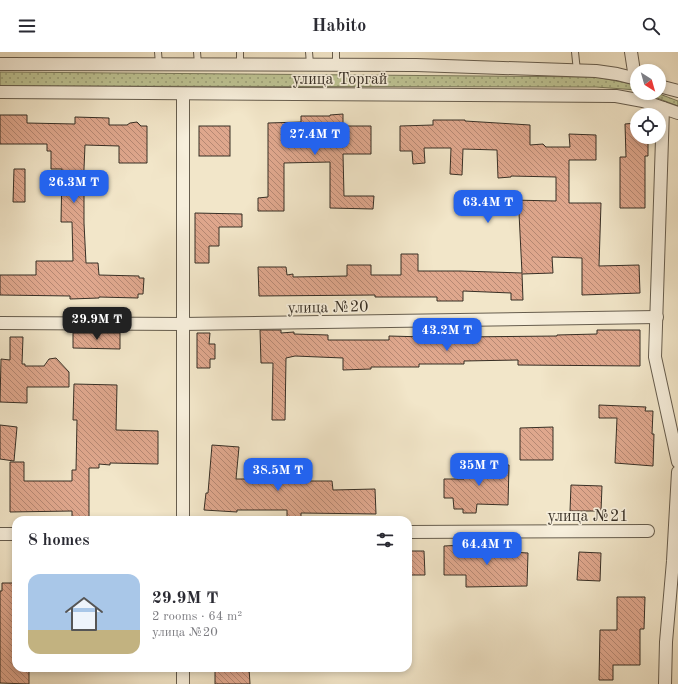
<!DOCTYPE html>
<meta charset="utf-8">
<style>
:root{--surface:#fff;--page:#f7f7f7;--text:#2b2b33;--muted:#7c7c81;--accent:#2563eb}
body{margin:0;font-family:"Old Standard TT",serif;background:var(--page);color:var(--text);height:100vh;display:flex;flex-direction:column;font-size:15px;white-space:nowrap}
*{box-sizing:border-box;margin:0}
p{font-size:13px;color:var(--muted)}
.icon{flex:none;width:22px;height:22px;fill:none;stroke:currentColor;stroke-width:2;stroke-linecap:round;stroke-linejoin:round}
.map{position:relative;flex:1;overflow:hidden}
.details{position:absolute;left:12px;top:464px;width:400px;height:156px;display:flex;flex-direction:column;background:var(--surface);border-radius:12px;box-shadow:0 2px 6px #0003}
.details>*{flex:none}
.needle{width:26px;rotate:143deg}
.tools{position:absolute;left:630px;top:12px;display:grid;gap:8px}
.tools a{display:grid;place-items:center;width:36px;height:36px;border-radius:50%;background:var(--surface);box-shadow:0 2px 6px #0003;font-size:20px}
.price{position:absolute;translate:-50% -34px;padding:0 9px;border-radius:8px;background:var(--accent);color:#fff;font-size:13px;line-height:26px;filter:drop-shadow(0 1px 2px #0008)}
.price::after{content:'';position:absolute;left:50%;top:24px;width:12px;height:9px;margin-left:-6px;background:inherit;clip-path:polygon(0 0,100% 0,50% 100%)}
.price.active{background:#222;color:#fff}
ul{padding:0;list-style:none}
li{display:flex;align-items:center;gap:12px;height:100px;padding:0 16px}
li span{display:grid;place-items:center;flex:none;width:112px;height:80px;border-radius:12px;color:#555}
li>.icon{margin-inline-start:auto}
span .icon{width:48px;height:48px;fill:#fffc;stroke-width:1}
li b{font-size:17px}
h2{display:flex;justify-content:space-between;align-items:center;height:48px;padding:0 16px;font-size:17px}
header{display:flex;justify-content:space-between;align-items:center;height:52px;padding:0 16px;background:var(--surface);font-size:18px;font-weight:800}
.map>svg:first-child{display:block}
.grass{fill:url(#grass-dots);stroke:#7a7a5c}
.building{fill:url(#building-back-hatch);stroke:#372f25}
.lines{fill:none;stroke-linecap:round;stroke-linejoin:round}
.lane-casing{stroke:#665d4e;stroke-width:8}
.street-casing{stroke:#665d4e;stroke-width:14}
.lane{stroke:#f7efdc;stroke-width:6}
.street{stroke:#f7efdc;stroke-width:12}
.labels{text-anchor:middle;stroke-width:3.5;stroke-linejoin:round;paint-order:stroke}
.street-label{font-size:16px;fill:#372f25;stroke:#f7efdc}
</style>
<header><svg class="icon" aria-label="menu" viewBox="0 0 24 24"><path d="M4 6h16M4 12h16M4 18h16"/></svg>Habito<svg class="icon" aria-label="search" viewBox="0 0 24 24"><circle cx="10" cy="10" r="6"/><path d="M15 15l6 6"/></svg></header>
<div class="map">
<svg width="678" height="632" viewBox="0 0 678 632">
<defs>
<pattern id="grass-dots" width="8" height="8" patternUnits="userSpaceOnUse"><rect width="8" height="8" fill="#bec494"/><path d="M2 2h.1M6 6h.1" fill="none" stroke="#9ba079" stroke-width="1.8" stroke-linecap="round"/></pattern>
<pattern id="building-back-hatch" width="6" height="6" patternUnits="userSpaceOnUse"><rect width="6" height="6" fill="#dfa78d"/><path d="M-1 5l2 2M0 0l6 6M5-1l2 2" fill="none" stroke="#b68873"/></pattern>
</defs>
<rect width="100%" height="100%" fill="#f2e6c9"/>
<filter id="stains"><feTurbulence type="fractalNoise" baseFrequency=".005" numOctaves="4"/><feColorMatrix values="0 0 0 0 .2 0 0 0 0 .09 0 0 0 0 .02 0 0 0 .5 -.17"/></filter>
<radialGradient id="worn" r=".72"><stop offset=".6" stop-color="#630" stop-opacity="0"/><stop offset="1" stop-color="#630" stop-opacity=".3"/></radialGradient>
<!-- grass -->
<g class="grass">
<path d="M 0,20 L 596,25 L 637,33 L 637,38 L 596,35 L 0,34 Z"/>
<path d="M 644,41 L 657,41 L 678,49 L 678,54 Z"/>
</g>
<!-- building -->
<g class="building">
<path d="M 343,62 L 343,74 L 371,74 L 371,102 L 343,102 L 344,144 L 374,144 L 373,157 L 330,156 L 330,110 L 284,111 L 284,159 L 258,159 L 258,146 L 268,145 L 268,71 L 301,70 L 301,64 L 330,64 L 330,63 Z"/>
<path d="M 0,63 L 27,63 L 27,71 L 75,72 L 75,65 L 109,66 L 109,73 L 127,73 L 130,71 L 137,70 L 141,74 L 147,74 L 147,111 L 119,111 L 119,94 L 85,93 L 83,140 L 84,140 L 84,171 L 86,211 L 98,211 L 99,223 L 139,224 L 139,226 L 144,226 L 143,242 L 138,242 L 138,246 L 99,245 L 99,246 L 70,247 L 70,244 L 0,243 L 0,223 L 36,223 L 36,209 L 73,209 L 72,170 L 61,170 L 62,117 L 51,117 L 51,99 L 47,99 L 47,92 L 0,92 Z"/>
<path d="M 433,68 L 465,68 L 465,69 L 530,73 L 530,93 L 543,92 L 546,95 L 570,95 L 569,82 L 596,83 L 596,108 L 569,108 L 569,151 L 601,151 L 599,214 L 639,213 L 640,241 L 582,243 L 582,206 L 552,205 L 553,221 L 522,222 L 523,248 L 511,248 L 511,241 L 463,239 L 463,249 L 437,249 L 437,245 L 375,245 L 375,243 L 259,244 L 258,215 L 286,215 L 287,223 L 293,222 L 293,225 L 347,224 L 347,213 L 371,213 L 371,223 L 401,223 L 401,202 L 418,202 L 418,219 L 461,219 L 522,221 L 519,161 L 511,161 L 511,148 L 556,149 L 556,125 L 511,124 L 511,125 L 498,126 L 497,98 L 463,97 L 462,123 L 450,122 L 451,96 L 424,96 L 425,111 L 413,112 L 412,99 L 400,99 L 400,74 L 433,73 Z"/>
<path d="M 637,71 L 637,85 L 648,85 L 648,104 L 645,104 L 645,156 L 620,156 L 620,105 L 626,105 L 625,72 Z"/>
<rect x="199" y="74" width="31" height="30"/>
<path d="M 14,117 L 25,117 L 25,150 L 13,150 Z"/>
<path d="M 195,161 L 242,162 L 242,175 L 219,175 L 219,194 L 209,194 L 209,211 L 195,211 Z"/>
<path d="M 260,278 L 281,278 L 281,281 L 294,280 L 294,282 L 328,283 L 328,288 L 389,288 L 389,284 L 426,285 L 426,282 L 462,283 L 462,285 L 557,284 L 557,283 L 597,282 L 597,278 L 640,278 L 640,314 L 518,313 L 518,308 L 464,309 L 464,312 L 419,312 L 419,315 L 371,315 L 371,317 L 343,318 L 343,306 L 295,304 L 286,306 L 285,368 L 272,368 L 273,311 L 261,311 Z"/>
<path d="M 73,281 L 120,281 L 120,297 L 73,296 Z"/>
<path d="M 197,281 L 210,281 L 209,292 L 215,292 L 215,307 L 210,307 L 210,316 L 197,316 Z"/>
<path d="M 10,285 L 23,285 L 22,312 L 25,312 L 25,314 L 44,314 L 49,307 L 56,306 L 69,320 L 69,335 L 27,335 L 27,351 L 0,350 L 1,307 L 10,308 Z"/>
<path d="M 74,332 L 117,333 L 116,378 L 158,379 L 158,412 L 110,411 L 110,413 L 99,412 L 99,416 L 89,416 L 89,468 L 72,468 L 72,459 L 10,460 L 10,410 L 24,410 L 24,429 L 72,429 L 72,418 L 76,418 L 77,368 L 73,368 Z"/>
<path d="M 599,353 L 646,355 L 645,359 L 653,359 L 652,382 L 654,382 L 653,414 L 615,411 L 617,366 L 599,366 Z"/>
<path d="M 0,373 L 17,375 L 14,409 L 0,407 Z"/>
<path d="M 553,375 L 553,408 L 520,408 L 520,376 Z"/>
<path d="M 212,393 L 239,395 L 236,427 L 284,427 L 284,429 L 332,429 L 333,438 L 375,437 L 376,462 L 301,461 L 301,466 L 287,465 L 287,458 L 237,458 L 237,460 L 204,458 L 206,441 L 208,441 Z"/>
<path d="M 464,412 L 509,413 L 508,453 L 477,452 L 476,461 L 463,461 L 463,457 L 454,457 L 453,446 L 444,446 L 444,427 L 464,427 Z"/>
<path d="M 571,433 L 602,434 L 601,459 L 570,459 Z"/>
<path d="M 464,493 L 464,495 L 510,495 L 510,500 L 528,501 L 527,534 L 466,535 L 466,523 L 444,523 L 444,494 Z"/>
<path d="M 408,499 L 424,499 L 425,523 L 408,523 Z"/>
<path d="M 579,500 L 601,501 L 600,529 L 577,528 Z"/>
<path d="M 2,531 L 15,531 L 16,539 L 15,616 L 29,616 L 29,632 L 0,631 L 0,539 L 2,539 Z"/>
<path d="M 617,545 L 645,545 L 644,577 L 640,577 L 640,613 L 613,613 L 613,628 L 599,628 L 600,578 L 617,578 Z"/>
<path d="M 215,616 L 249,616 L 250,632 L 215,632 Z"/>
</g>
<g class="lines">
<!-- lane casing -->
<g class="lane-casing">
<g id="lane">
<path d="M 158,0 L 159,12"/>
<path d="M 197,0 L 198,12"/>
<path d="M 240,0 L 240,12"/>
<path d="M 309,0 L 310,12"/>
<path d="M 336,0 L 336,13"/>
<path d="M 575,0 L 577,19"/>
</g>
</g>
<!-- street casing -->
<g class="street-casing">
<g id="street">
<path d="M 631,0 L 635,26"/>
<path d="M 0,12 L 416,13 L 596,19 L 617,22 L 637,27"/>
<path d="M 659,34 L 678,39"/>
<path d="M 0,40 L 616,44 L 643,49 L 678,61"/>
<path d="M 663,56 L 655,305 L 678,410"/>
<path d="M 0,271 L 182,272 L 657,265"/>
<path d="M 183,468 L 183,42"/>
<path d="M 408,480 L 648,479"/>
<path d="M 0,482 L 16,482"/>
<path d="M 183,616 L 183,632"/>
<path d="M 665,632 L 666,590 L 673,509 L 678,420"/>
</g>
</g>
<!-- lane -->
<use href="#lane" class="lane"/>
<!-- street -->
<use href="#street" class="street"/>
</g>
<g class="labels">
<!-- street labels -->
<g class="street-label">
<text x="340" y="32">улица Торгай</text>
<text transform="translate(328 254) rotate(-1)" y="6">улица №20</text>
<text x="588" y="469">улица №21</text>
</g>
</g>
<rect width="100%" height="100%" filter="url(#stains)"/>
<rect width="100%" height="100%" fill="url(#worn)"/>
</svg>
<div class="tools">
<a><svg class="needle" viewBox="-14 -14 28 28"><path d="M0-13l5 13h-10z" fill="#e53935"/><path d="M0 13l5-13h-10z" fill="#7c7c81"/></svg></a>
<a><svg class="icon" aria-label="locate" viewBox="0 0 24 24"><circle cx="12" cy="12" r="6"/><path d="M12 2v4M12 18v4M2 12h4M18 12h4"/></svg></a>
</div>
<b class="price" style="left:315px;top:104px">27.4M ₸</b>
<b class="price" style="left:74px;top:152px">26.3M ₸</b>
<b class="price" style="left:488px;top:172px">63.4M ₸</b>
<b class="price active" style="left:97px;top:289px">29.9M ₸</b>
<b class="price" style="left:447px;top:300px">43.2M ₸</b>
<b class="price" style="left:479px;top:435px">35M ₸</b>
<b class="price" style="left:278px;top:440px">38.5M ₸</b>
<b class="price" style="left:487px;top:514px">64.4M ₸</b>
<section class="details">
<h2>8 homes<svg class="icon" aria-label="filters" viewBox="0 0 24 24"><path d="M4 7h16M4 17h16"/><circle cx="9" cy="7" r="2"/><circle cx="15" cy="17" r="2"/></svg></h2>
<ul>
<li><span style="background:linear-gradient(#a9c7e8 70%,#c2b280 0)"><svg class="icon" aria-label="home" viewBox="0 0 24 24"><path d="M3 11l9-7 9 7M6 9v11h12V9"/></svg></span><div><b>29.9M ₸</b><p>2 rooms · 64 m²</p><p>улица №20</p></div></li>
</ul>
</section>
</div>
